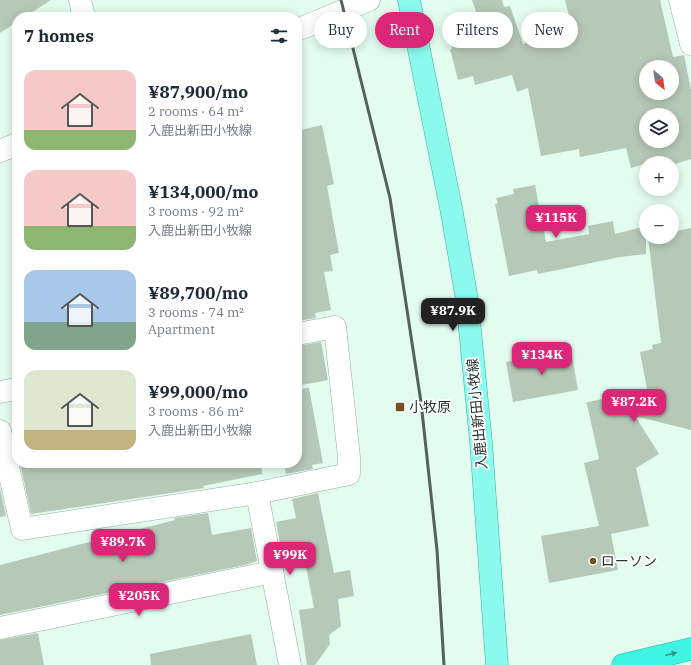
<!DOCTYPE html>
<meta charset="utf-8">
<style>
:root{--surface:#fff;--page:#f2f2f3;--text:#1f2937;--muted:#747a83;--accent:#db2777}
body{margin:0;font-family:"IBM Plex Serif","Noto Sans JP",serif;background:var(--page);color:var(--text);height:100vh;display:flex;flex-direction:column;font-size:15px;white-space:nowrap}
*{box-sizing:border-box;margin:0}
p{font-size:13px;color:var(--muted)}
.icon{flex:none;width:22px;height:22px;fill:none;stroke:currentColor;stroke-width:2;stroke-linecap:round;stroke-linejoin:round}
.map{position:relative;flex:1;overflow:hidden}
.side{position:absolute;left:12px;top:12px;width:290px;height:456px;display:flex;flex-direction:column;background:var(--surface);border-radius:16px;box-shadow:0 2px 10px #0003}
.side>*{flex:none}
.banner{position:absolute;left:314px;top:12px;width:317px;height:36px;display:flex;gap:8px}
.needle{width:26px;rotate:151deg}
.fabs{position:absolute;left:639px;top:60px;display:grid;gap:8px}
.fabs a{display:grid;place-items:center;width:40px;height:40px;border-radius:50%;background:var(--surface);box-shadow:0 2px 10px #0003;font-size:20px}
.price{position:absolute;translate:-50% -34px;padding:0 9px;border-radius:8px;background:var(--accent);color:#fff;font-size:13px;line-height:26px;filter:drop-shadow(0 1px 2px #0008)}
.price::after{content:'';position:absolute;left:50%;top:24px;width:12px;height:9px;margin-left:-6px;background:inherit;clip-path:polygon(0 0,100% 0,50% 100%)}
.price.on{background:#222;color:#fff}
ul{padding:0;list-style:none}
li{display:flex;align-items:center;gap:12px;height:100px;padding:0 12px}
li span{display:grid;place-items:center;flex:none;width:112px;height:80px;border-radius:12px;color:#555}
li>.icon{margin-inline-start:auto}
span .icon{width:48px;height:48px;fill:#fffc;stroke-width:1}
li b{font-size:17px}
h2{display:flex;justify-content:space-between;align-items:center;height:48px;padding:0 12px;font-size:17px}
.tag{padding:0 14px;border-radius:18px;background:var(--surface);box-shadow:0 2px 10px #0003;font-size:14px;line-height:36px}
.tag.on{background:var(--accent);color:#fff}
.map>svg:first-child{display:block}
.building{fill:#b6c8b7;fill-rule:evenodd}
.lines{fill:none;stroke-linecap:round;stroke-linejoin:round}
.minor-casing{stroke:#95ada1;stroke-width:23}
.major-casing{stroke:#35b0a2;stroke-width:23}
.highway-casing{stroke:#35b0a2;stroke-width:23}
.minor{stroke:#fff;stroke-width:22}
.major{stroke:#8bf9ee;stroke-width:22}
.highway{stroke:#3df5e2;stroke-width:22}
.rail{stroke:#55625c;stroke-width:3}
.oneway{fill:#329287}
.poi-dot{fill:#714f27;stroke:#fff;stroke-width:1.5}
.labels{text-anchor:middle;stroke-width:3.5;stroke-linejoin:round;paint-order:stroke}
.poi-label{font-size:14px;fill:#27302c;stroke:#fff;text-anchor:start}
.street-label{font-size:14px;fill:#27302c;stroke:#fff}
</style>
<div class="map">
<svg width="691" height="665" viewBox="0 0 691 665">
<rect width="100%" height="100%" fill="#e3fcf0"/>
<!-- building -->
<g class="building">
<path d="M 0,0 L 51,0 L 25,17 L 17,17 L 17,22 L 0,33 Z"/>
<path d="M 472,0 L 502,0 L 504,7 L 510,6 L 523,44 L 572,28 L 565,0 L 660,0 L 673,57 L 684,55 L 691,90 L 691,159 L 672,165 L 672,163 L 646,163 L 646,171 L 644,164 L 631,168 L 626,148 L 580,157 L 579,149 L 541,156 L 528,88 L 517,92 L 512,75 L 475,85 L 473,76 L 458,80 L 450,49 L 452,49 L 448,35 L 481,26 ZM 646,67 L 672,67 L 672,93 L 646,93 ZM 646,115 L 672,115 L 672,141 L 646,141 Z"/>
<path d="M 322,125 L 334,184 L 327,186 L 339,253 L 330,255 L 333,271 L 324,272 L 331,310 L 315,313 L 316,318 L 297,321 L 297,131 Z"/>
<path d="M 535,185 L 546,242 L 589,234 L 588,226 L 613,221 L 615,234 L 646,226 L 646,254 L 620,257 L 538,274 L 537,270 L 509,276 L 495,204 L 498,203 L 496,198 L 514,194 L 513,189 Z"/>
<path d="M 691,228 L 691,430 L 635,416 L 659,454 L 636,468 L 649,526 L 611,534 L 618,570 L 549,583 L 541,536 L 599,526 L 584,463 L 599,459 L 587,404 L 584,403 L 647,389 L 640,352 L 653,349 L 652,345 L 661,343 L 648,237 L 672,237 L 672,232 Z"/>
<path d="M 321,342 L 328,380 L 297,386 L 297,346 Z"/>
<path d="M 571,350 L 578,390 L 513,402 L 506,362 Z"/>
<path d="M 309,388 L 323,463 L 312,465 L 313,469 L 286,474 L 284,463 L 297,463 L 297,389 Z"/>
<path d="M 20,463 L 261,463 L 262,474 L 203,486 L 204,488 L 31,514 Z"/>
<path d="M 0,488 L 6,516 L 0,517 Z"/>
<path d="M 318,493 L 334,573 L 350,570 L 354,596 L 338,599 L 341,626 L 329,635 L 330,644 L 315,665 L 307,665 L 299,610 L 314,608 L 305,561 L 303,562 L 302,557 L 290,560 L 289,553 L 282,555 L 276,522 L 296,518 L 292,499 Z"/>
<path d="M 208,513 L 212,535 L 251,528 L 257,561 L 245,565 L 0,615 L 0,565 L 175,520 L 174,518 Z"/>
<path d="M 38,633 L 44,665 L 0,665 L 0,640 Z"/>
<path d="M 251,634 L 257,665 L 151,665 L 150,654 Z"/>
</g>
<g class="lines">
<!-- minor casing -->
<g class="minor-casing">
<g id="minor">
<path d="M 80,0 L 84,17"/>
<path d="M 680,0 L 691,44"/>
<path d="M 297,30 L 369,0"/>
<path d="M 0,151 L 17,144"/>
<path d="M 0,392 L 17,389"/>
<path d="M 0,431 L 22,529 L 257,493 L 349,474 L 349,457 L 335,327 L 297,334"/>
<path d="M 257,493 L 290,665"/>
<path d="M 0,628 L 272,572"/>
</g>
</g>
<!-- major casing -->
<g class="major-casing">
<path id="major" d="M 409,0 L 452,213 L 467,300 L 481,442 L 497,665"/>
</g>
<!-- highway casing -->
<g class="highway-casing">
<path id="highway" d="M 623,665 L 691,649"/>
</g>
<!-- minor -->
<use href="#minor" class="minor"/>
<!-- major -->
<use href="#major" class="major"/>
<!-- highway -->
<use href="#highway" class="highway"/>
<!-- rail -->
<path class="rail" d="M 341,0 L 390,198 L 421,402 L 437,550 L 444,665"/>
</g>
<!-- one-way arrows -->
<defs><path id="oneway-solid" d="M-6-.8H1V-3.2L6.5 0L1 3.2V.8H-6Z"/></defs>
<use class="oneway" href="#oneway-solid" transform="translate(671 654) rotate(-14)"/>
<!-- markers -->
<g class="poi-dot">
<rect x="395" y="402" width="10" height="10" rx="2"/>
<circle cx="593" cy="561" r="4"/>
</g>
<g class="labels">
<!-- poi labels -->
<g class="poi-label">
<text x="409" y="412">小牧原</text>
<text x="601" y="566">ローソン</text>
</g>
<!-- street labels -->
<g class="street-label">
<text transform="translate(477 414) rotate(-95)" y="5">入鹿出新田小牧線</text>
</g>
</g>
</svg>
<div class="fabs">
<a><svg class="needle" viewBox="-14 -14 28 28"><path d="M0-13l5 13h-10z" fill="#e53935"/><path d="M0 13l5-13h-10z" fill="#747a83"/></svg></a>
<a><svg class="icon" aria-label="layers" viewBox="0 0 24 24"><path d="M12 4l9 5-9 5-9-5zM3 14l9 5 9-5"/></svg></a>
<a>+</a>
<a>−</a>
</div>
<b class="price" style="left:556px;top:239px">¥115K</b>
<b class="price on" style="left:453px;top:332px">¥87.9K</b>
<b class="price" style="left:542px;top:376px">¥134K</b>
<b class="price" style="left:634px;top:423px">¥87.2K</b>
<b class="price" style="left:123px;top:563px">¥89.7K</b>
<b class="price" style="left:290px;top:576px">¥99K</b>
<b class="price" style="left:139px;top:617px">¥205K</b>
<div class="banner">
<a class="tag">Buy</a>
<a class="tag on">Rent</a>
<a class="tag">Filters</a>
<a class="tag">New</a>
</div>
<section class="side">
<h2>7 homes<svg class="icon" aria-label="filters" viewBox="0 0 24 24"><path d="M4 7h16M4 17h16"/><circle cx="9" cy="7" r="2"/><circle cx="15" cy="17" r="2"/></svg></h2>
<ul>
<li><span style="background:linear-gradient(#f6c9c9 75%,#8fb573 0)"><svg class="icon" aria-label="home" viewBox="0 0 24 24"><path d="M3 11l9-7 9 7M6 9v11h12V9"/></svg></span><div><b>¥87,900/mo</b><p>2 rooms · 64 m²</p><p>入鹿出新田小牧線</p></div></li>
<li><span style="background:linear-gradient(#f6c9c9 70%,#8fb573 0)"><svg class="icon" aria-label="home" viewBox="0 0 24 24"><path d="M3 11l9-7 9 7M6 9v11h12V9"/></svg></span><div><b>¥134,000/mo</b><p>3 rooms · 92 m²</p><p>入鹿出新田小牧線</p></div></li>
<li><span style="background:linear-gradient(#a9c7e8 65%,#7fa58c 0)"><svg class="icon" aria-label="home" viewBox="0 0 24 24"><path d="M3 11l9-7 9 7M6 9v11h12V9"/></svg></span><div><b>¥89,700/mo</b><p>3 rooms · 74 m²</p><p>Apartment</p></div></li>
<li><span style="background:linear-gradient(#dfe7d0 75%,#c2b280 0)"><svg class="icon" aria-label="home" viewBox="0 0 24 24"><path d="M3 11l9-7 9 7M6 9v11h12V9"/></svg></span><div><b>¥99,000/mo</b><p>3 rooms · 86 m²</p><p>入鹿出新田小牧線</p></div></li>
</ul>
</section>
</div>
